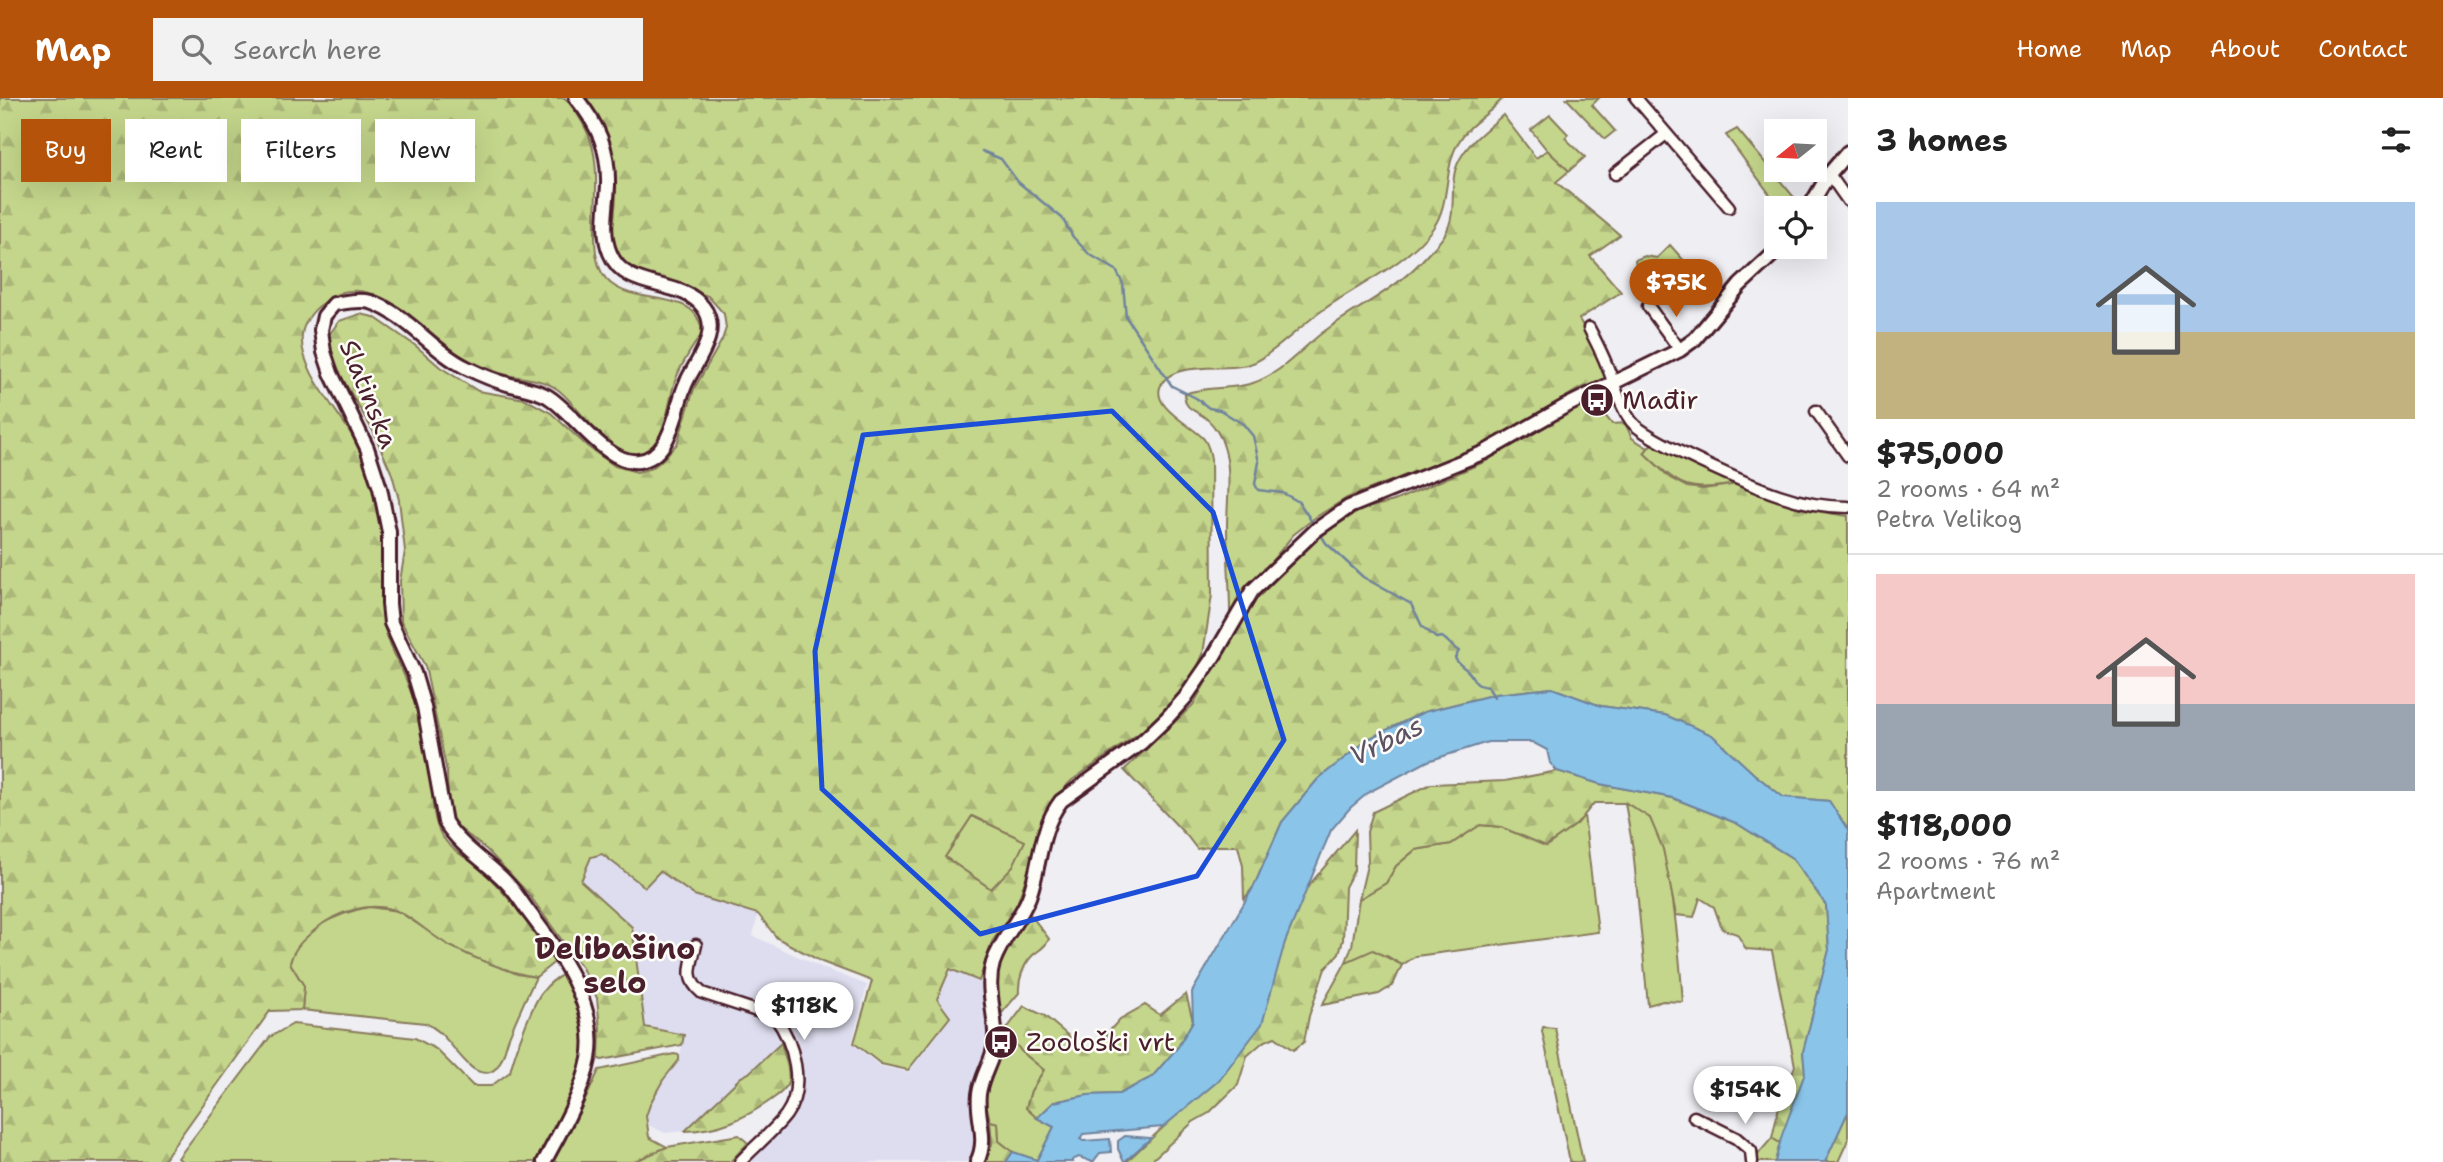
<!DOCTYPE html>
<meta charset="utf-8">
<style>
:root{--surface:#fff;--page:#f2f2f2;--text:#222;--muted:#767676;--line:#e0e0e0;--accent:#b45309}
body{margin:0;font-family:"Shantell Sans",sans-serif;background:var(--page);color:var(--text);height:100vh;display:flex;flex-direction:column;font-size:26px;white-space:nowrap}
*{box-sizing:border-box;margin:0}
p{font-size:23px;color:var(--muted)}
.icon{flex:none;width:38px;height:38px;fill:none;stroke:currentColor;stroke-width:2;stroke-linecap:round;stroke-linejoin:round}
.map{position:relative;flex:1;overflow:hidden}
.panel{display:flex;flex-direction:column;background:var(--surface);width:595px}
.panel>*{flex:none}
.banner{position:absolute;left:21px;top:21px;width:665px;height:63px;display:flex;gap:14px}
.needle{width:46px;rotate:252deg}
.tools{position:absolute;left:1764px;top:21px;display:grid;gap:14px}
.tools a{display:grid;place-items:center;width:63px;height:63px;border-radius:0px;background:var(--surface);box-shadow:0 7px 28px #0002;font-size:35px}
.price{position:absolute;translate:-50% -60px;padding:0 16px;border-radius:24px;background:#fff;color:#222;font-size:23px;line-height:46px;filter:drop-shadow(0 2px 4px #0008)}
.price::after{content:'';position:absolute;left:50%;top:42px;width:21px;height:16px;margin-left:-10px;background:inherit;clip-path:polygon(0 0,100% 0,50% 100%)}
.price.active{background:var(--accent);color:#fff}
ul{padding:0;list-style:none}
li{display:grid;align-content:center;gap:14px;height:371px;padding:0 28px}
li+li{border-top:2px solid var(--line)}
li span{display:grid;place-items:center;height:217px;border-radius:0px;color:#555}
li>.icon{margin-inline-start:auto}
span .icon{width:126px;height:126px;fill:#fffc;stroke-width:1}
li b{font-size:30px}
h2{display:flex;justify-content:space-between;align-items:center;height:84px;padding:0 28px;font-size:30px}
.chip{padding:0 24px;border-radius:0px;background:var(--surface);box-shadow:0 7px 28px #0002;font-size:24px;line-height:63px}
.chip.active{background:var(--accent);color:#fff}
header{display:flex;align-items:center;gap:42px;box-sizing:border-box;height:98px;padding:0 35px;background:var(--accent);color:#fff}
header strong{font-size:33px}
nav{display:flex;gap:38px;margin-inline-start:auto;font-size:24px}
.search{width:490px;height:63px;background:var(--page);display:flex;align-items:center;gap:18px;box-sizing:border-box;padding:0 24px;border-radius:0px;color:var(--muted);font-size:26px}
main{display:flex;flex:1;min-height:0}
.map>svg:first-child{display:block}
.built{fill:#deddef}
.green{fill:#c4d68b;stroke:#877a5b;stroke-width:2}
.forest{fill:url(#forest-firs);stroke:#877a5b;stroke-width:2;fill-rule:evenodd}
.water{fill:#8ac5e9;stroke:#70839d;stroke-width:2}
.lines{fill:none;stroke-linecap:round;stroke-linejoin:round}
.stream{stroke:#70839d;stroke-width:2.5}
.minor-casing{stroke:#4a1f2b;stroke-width:15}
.tertiary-casing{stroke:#4a1f2b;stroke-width:18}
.minor{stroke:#fdfcf7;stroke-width:10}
.tertiary{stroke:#fdfcf7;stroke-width:12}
.marked{fill:none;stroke:#1d4ed8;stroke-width:5;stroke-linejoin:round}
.labels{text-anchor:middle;stroke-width:5;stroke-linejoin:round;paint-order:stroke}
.street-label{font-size:26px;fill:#4a1f2b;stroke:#fdfcf7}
.poi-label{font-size:26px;fill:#4a1f2b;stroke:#fdfcf7;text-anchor:start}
.water-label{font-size:28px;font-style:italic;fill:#5d5164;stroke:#fdfcf7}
.quarter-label{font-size:30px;font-weight:bold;fill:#4a1f2b;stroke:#fdfcf7}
</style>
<header>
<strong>Map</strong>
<div class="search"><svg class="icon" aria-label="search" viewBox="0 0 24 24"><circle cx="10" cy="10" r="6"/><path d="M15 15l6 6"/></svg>Search here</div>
<nav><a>Home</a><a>Map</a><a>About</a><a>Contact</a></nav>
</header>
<main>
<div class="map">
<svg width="1848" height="1064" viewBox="0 0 1848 1064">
<defs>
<pattern id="forest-firs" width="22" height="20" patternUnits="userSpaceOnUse" patternTransform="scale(1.75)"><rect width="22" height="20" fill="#c4d68b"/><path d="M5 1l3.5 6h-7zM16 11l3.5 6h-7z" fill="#aab778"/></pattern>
</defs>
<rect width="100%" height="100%" fill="#efeef3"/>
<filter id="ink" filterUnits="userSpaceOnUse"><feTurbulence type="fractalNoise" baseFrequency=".0143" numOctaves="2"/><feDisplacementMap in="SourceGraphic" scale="14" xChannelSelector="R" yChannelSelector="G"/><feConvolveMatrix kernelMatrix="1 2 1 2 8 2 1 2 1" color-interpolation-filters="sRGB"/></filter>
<g filter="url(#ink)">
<!-- built -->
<path class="built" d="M 603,756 L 645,789 L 659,773 L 694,797 L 758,816 L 753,838 L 821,869 L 867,887 L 852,945 L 880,968 L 908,974 L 951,919 L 938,901 L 951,872 L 990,889 L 996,931 L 978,984 L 977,1064 L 740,1064 L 785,1017 L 795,991 L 786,940 L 749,976 L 741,979 L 685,1033 L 665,1035 L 648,1027 L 646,1018 L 651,1004 L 663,982 L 679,962 L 684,938 L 645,929 L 641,889 L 581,783 L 591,759 Z"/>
<!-- green -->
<g class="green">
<path d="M 1566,0 L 1599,0 L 1592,7 L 1615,33 L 1605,41 Z"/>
<path d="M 1550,17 L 1568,36 L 1565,40 L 1585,59 L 1569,73 L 1547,52 L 1531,32 Z"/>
<path d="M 1737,31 L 1803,110 L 1780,110 L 1726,37 Z"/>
<path d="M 1670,147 L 1687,166 L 1671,184 L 1653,168 L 1639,181 L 1635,162 L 1645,158 L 1657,160 Z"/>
<path d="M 1653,344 L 1739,386 C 1685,393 1684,392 1644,355 Z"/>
<path d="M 1625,705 C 1633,709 1642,713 1649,719 C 1672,742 1680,869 1683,904 L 1663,903 L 1648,907 L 1633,751 Z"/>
<path d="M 1584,717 L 1598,834 L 1416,858 L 1402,867 L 1387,858 L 1346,864 L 1352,848 L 1359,801 L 1386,785 L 1396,768 L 1415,752 L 1451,746 L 1480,727 L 1501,729 L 1546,748 L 1577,726 Z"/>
<path d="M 972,718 L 1026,742 L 1013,769 L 991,791 L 945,759 Z"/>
<path d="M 369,809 L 398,813 L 450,847 L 517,876 L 536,879 C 526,899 517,919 509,939 C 505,949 504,962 496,970 C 488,979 475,974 468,966 C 453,952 444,933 425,925 L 302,912 L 304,888 L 290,865 C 297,831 339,815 369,809 Z"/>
<path d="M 564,876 C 572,893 580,909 583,927 C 590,972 559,1028 535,1064 L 183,1064 L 178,1060 L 270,939 L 293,926 L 415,940 L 436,951 L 473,988 L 491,988 L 510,974 C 514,957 532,905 543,893 C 549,885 556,880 564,876 Z"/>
<path d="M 1543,929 L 1555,930 L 1583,1064 L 1570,1064 L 1542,933 Z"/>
<path d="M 1006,932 L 1021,953 L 1044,972 L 1031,993 L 1026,1010 L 1037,1020 L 1054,1029 L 1037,1062 L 1013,1054 L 999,1043 L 998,1025 L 990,1023 L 985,1001 Z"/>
<path d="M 674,956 L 679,957 L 679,962 L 663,982 L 651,1004 L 646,1018 L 649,1039 L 667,1049 L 633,1064 L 549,1064 L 581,1011 L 599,972 Z"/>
<path d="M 1772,1040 L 1780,1045 L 1775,1064 L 1756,1064 L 1759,1055 Z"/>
</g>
<!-- forest -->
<g class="forest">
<path d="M 0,0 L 565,0 C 605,46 595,77 595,132 C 595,146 595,162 602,175 C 624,215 700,183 702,237 C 693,246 678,273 674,286 C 668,306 664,359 636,359 C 605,359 581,308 557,291 C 536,276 507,282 485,270 C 475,266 466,261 457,255 C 428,235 388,189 350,193 C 340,193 330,200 322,206 C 313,212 303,225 302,237 C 298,274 346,320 361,353 C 372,377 381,406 383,432 C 386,462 379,491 383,520 C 387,550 406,574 414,603 C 420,625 426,648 430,670 C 434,693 430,718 442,738 C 452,754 472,762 485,775 C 512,802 535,832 557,862 L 536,879 C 507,874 476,861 450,848 C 433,839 418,824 401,815 C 375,801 335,813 315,832 C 303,842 294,849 290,865 L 304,888 L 302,912 L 270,913 L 162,1064 L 0,1064 Z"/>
<path d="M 586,0 L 1503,0 C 1490,16 1468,26 1458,45 C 1443,71 1451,105 1433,130 C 1406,167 1359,186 1323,212 C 1304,225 1288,242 1269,255 C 1261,262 1251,267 1241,268 C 1220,272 1172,264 1161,287 C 1150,309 1193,328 1204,341 C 1208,347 1210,354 1211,361 L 1212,497 L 1203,556 L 1188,592 L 1162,619 L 1071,683 L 1054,702 L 1042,723 L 1030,768 L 1017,806 L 992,844 L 979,883 L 950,871 L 937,901 L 950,919 L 908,972 L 881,966 L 854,945 L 872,883 L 822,864 L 777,840 L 758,816 L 694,797 L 660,773 L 645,789 L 602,756 L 591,759 L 581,783 L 632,829 L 645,929 L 684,937 L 682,947 L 602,962 L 599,961 L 600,931 L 597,900 L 582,870 L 527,794 L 487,752 L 459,730 L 451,719 L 448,704 L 447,674 L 425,568 L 401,523 L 400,483 L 405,453 L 399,402 L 392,376 L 373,333 L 338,273 L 329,247 L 329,237 L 339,223 L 360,216 L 374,219 L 416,248 L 440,269 L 478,293 L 525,301 L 551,315 L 588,349 L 615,368 L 637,374 L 652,370 L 660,364 L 677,346 L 694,291 L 722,242 L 726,230 L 724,216 L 708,198 L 626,170 L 614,151 L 612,139 C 619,82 621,48 586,0 ZM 972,718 L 1025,743 L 1013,768 L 991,791 L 945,759 Z"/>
<path d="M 1503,17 L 1536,60 L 1547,52 L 1569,73 L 1556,84 L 1620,137 L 1590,158 L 1621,194 L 1579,221 L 1593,245 L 1606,277 L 1604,282 L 1579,291 L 1489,345 L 1347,400 L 1316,419 L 1293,437 L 1230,515 C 1230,486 1227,457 1227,429 C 1227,402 1232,374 1224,349 C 1221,337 1213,325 1203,318 C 1194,312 1183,310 1185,296 C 1202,288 1233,292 1253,285 C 1283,275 1301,250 1326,232 C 1362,206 1398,191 1428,156 C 1434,150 1441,143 1445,136 C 1457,116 1450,94 1455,73 C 1462,48 1484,34 1503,17 Z"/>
<path d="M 1584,303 L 1595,305 L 1612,326 L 1625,325 L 1632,340 L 1648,350 L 1644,355 L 1670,380 L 1687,389 L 1703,391 L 1739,386 L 1769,400 L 1802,411 L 1848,418 L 1848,732 L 1829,703 L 1783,699 L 1754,676 L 1712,637 L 1665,617 L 1601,608 L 1552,590 L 1496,596 L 1424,614 L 1370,640 L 1318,681 L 1282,724 L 1254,788 L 1244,801 L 1243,768 L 1238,748 L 1213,748 L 1197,751 L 1187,738 L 1124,672 L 1193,607 L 1247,511 L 1318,438 L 1363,411 L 1394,403 L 1486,363 Z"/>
<path d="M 1557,673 L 1600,686 L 1673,700 L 1736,725 L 1792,760 L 1826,807 L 1829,852 L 1803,954 L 1805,975 L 1780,1045 L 1772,1040 L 1780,1004 L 1795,968 L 1772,853 L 1746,851 L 1737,836 L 1722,831 L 1714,809 L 1700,800 L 1694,819 L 1676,817 L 1663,751 L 1650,720 L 1626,705 L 1594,705 L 1577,726 L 1546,748 L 1501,729 L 1480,727 L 1451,746 L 1415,752 L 1396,768 L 1386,785 L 1359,801 L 1368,763 L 1367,734 L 1373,714 L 1431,686 L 1505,683 Z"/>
<path d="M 1355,732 L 1354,772 L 1345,789 L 1343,842 L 1339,855 L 1325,871 L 1309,918 L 1304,944 L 1293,952 L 1275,939 L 1263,944 L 1247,958 L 1238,987 L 1209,1015 L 1193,1024 L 1150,1064 L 1126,1064 L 1172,1021 L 1285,844 L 1306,791 Z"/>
<path d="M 1027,812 L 1049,841 C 1045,850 1040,851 1033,857 C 1023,867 1018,882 1019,895 L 1001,916 L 995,888 L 996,875 Z"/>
<path d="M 1373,852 L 1402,867 L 1393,887 L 1379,896 L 1322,907 L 1346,864 Z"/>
<path d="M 1186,896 L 1193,923 L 1178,949 L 1152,979 L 1119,996 L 1088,997 L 1054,1004 L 1037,1020 L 1026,1010 L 1031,993 L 1044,972 L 1021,953 L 1006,932 L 1024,908 L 1045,918 L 1084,951 L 1095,949 L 1120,921 L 1145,907 L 1160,917 Z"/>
<path d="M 781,945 C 784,958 792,974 787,987 C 784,994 776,998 771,1002 C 744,1021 719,1032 685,1033 L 741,979 L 749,975 Z"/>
<path d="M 1848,1014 L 1848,1042 L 1838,1064 L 1825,1064 Z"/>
<path d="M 990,1023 L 998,1025 L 999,1043 L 1013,1054 L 1006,1064 L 985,1064 L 992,1046 Z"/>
<path d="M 739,1037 L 748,1045 L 730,1064 L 633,1064 L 667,1049 Z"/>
</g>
<!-- water -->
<g class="water">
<path d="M 1552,590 L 1601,608 L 1665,617 L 1712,637 L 1754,676 L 1783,699 L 1829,703 L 1848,732 L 1848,1014 L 1825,1064 L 1775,1064 L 1782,1037 L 1805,975 L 1803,954 L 1829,852 L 1826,807 L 1792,760 L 1736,725 L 1673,700 L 1600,686 L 1557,673 L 1550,665 L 1547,652 L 1532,644 L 1488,644 L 1428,663 L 1369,694 L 1350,710 L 1331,732 L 1285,844 L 1262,926 L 1218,983 L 1163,1029 L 1083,1036 L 1080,1041 L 1083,1043 L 1110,1041 L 1111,1054 L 1100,1055 L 1093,1064 L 1079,1059 L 1072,1062 L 1073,1064 L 1006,1064 L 1013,1054 L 1037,1062 L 1054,1029 L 1037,1020 L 1054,1004 L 1088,997 L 1119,996 L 1152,979 L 1178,949 L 1193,923 L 1192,894 L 1254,788 L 1282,724 L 1318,681 L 1370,640 L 1424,614 L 1496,596 Z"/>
<path d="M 1125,1038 L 1151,1040 L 1124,1064 L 1118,1051 L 1118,1043 Z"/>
</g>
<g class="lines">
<!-- stream -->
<g class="stream">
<path d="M 982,53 L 1001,61 L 1018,84 L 1062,120 L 1073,139 L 1089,156 L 1116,172 L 1123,186 L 1126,219 L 1172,288 L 1196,300 L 1209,310 L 1220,312 L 1243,326 L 1253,338 L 1259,364 L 1255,386 L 1258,392 L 1283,395 L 1299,404 L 1314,427"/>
<path d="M 1320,435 L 1326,445 L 1363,479 L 1411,506 L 1422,528 L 1436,540 L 1442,539 C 1449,543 1451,549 1459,553 L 1455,560 C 1458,566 1462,568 1467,572 C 1477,582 1471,587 1488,589 L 1494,599"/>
</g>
<!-- minor casing -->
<g class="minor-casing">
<g id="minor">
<path d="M 1636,0 L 1729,109"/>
<path d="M 1615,76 L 1666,36"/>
<path d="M 1829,76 L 1848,103"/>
<path d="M 1648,208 L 1680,252"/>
<path d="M 1589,230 C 1595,242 1602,255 1607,268 C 1615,286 1619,307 1631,323 C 1645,342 1752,388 1779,397 C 1802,405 1824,409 1848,409"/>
<path d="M 1816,313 L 1848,358"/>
<path d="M 696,847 C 691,868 684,880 702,895 L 775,919 C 794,944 806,989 786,1017 C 773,1034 754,1049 740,1064"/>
<path d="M 1694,1019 L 1736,1040 L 1751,1053 L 1752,1064"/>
</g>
</g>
<!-- tertiary casing -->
<g class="tertiary-casing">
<g id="tertiary">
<path d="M 1809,110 L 1829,76 L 1848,54"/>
<path d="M 544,1064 C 561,1033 582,997 589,961 C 599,908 558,852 528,813 C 521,803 514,792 505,783 C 485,763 460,748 445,724 L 424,609 L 414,575 L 391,525 L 389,506 L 389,434 L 380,390 L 367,350 L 331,275 L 324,254 L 321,232 L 324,218 L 334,206 C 346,204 360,201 371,204 C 408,217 432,253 467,270 C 481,277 496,283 511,287 C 523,290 536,292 547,298 C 573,313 607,368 639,363 C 662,360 670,336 676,317 C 679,305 682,292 688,281 C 699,260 721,232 703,209 C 680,179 626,195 610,155 C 601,134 607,109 608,87 C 609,51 598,27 576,0"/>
<path d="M 977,1064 C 989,1040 976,1020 979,996 C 981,978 993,963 995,945 C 997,918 985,891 993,865 C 1001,841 1020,822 1029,799 C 1041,766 1039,732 1061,703 L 1141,645 L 1167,620 L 1185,600 L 1214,558 L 1252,493 L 1316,432 L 1349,409 L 1485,354 L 1564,309 L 1680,252 L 1695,241 L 1740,187 L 1781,149"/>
</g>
</g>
<!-- minor -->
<use href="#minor" class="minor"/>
<!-- tertiary -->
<use href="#tertiary" class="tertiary"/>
</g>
</g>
<!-- marked area -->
<path class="marked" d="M 1112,313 L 1213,414 L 1284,642 L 1197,778 L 980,836 L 822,691 L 815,553 L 863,337 Z"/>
<!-- icons -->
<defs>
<g id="bus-disc" transform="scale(1.75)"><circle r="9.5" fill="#4a1f2b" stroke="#fdfcf7"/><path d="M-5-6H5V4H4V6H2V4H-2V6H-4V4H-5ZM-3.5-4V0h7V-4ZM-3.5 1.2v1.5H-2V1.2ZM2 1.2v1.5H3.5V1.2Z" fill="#fff"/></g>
</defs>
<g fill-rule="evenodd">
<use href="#bus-disc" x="1597" y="302"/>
<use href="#bus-disc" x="1001" y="944"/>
</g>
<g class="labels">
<!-- street labels -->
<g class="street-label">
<text transform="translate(369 296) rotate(68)" y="9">Slatinska</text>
</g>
<!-- poi labels -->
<g class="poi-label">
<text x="1622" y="311">Mađir</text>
<text x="1026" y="953">Zoološki vrt</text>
</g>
<!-- water labels -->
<g class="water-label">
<text transform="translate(1386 642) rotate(-26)" y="10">Vrbas</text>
</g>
<!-- quarter labels -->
<g class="quarter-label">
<text x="615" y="861">Delibašino<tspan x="615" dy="34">selo</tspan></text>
</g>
</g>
</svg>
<div class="tools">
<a><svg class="needle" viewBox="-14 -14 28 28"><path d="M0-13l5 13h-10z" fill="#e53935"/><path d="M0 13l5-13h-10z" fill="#767676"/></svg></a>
<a><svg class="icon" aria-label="locate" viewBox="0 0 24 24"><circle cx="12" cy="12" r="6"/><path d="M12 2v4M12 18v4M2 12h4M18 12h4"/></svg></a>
</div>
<b class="price active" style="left:1676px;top:221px">$75K</b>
<b class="price" style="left:804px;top:944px">$118K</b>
<b class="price" style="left:1745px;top:1028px">$154K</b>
<div class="banner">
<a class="chip active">Buy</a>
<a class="chip">Rent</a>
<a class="chip">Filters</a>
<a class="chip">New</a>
</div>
</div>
<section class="panel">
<h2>3 homes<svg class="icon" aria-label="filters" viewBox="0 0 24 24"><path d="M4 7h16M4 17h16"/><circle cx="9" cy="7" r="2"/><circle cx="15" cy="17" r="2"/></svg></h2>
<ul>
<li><span style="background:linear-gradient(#a9c7e8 60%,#c2b280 0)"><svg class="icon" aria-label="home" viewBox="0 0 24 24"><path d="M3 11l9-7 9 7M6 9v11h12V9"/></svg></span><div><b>$75,000</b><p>2 rooms · 64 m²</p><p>Petra Velikog</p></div></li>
<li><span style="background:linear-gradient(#f6c9c9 60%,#9aa5b1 0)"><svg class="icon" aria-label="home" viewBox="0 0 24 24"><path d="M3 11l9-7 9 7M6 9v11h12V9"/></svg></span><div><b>$118,000</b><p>2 rooms · 76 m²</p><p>Apartment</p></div></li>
</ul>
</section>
</main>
